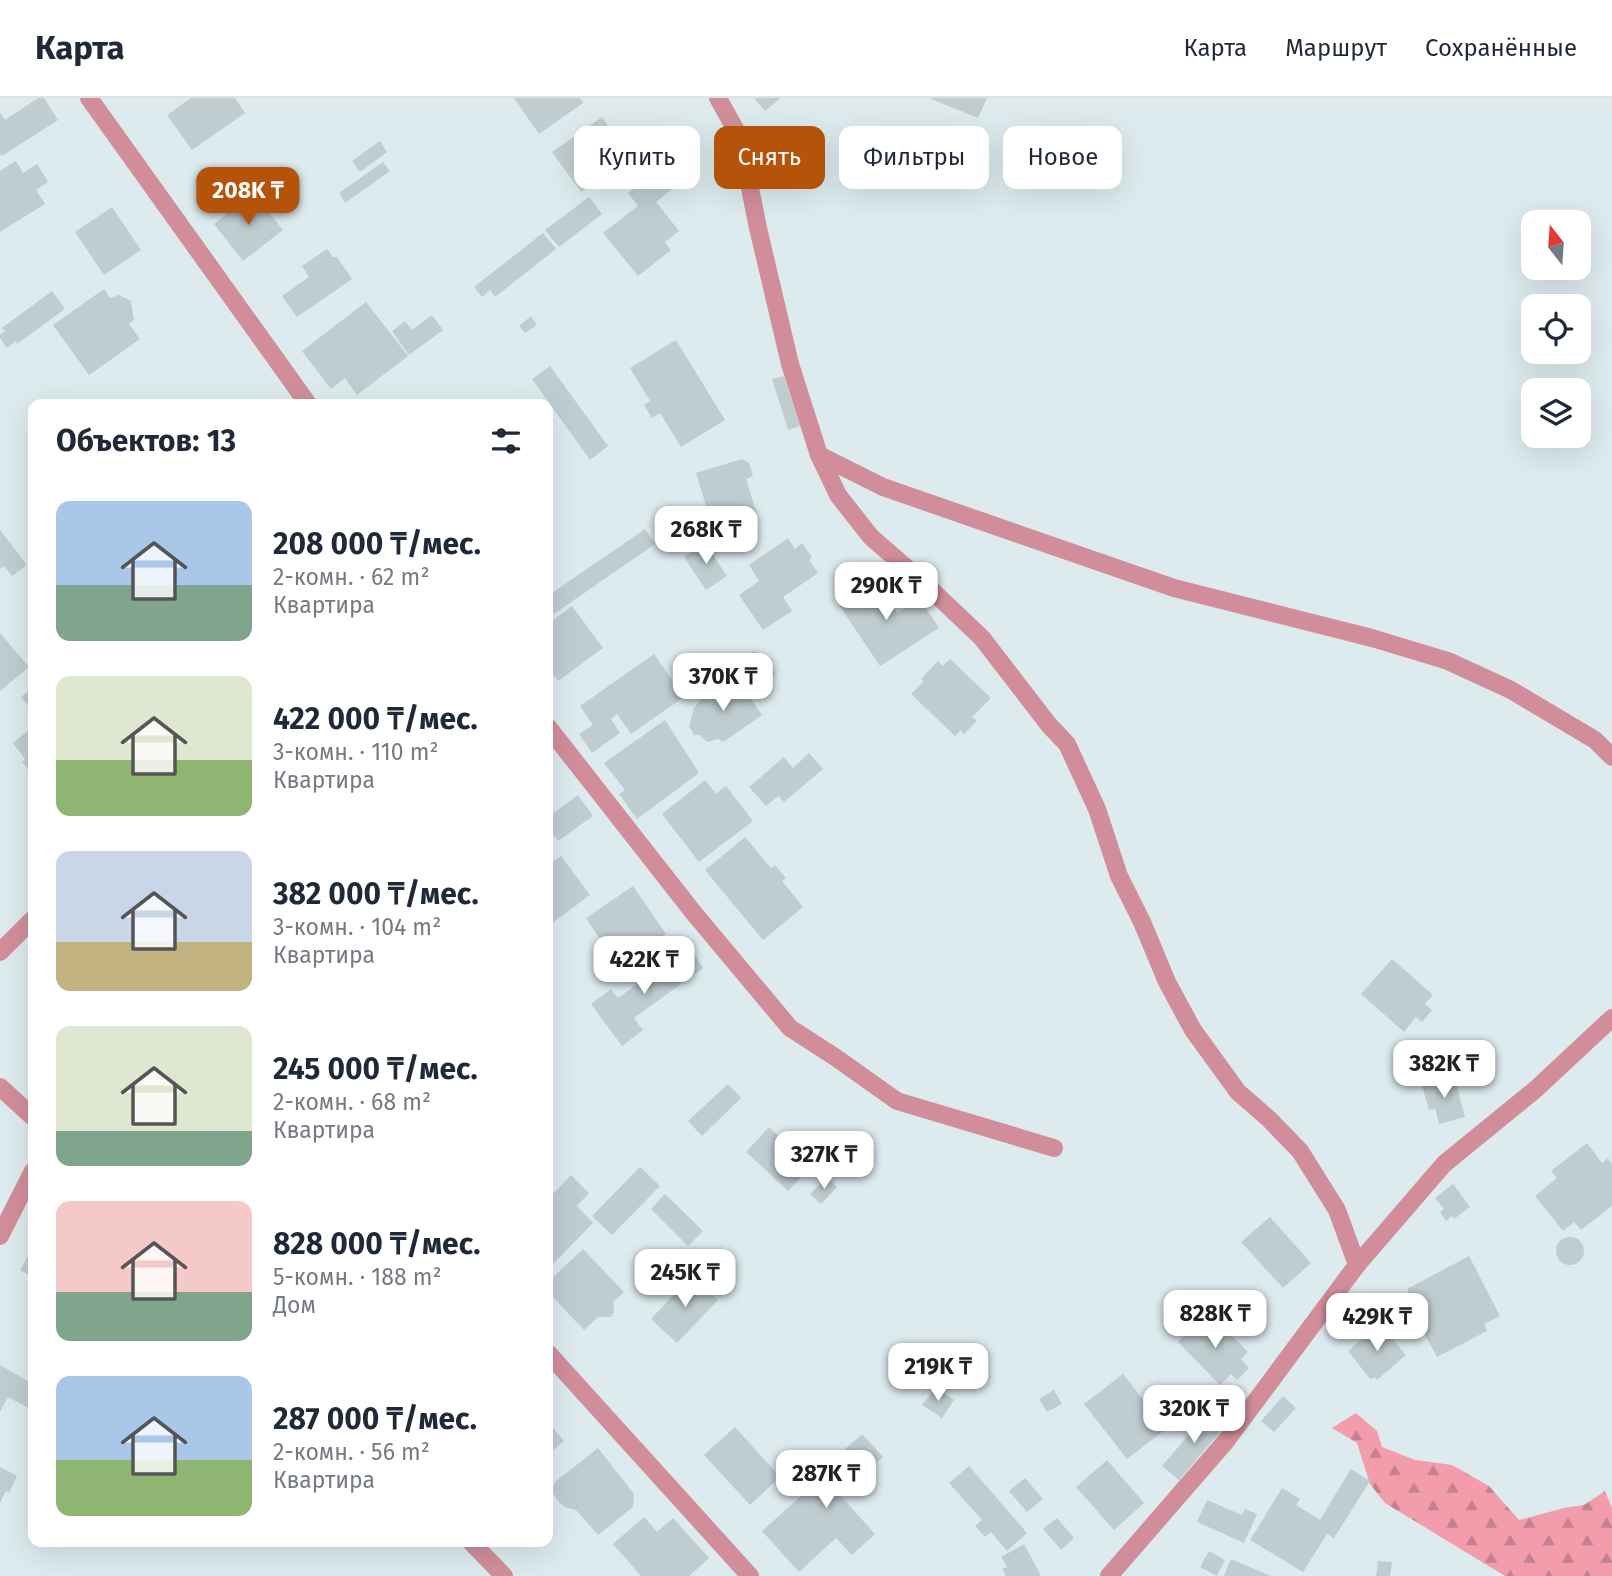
<!DOCTYPE html>
<html lang="ru">
<meta charset="utf-8">
<style>
:root{--surface:#fff;--page:#f2f2f3;--text:#1f2937;--muted:#747a83;--line:#e0e1e3;--accent:#b45309}
body{margin:0;font-family:"Fira Sans",sans-serif;background:var(--page);color:var(--text);height:100vh;display:flex;flex-direction:column;font-size:26px;white-space:nowrap}
*{box-sizing:border-box;margin:0}
p{font-size:23px;color:var(--muted)}
.icon{flex:none;width:38px;height:38px;fill:none;stroke:currentColor;stroke-width:2;stroke-linecap:round;stroke-linejoin:round}
.map{position:relative;flex:1;overflow:hidden}
.side{position:absolute;left:28px;top:301px;width:525px;height:1148px;display:flex;flex-direction:column;background:var(--surface);border-radius:14px;box-shadow:0 7px 28px #0002}
.side>*{flex:none}
.guide{position:absolute;left:574px;top:28px;width:665px;height:63px;display:flex;gap:14px}
.needle{width:46px;rotate:343deg}
.buttons{position:absolute;left:1521px;top:112px;display:grid;gap:14px}
.buttons a{display:grid;place-items:center;width:70px;height:70px;border-radius:14px;background:var(--surface);box-shadow:0 7px 28px #0002;font-size:35px}
.price{position:absolute;translate:-50% -60px;padding:0 16px;border-radius:14px;background:#fff;color:#222;font-size:23px;line-height:46px;filter:drop-shadow(0 2px 4px #0008)}
.price::after{content:'';position:absolute;left:50%;top:42px;width:21px;height:16px;margin-left:-10px;background:inherit;clip-path:polygon(0 0,100% 0,50% 100%)}
.price.selected{background:var(--accent);color:#fff}
ul{padding:0;list-style:none}
li{display:flex;align-items:center;gap:21px;height:175px;padding:0 28px}
li span{display:grid;place-items:center;flex:none;width:196px;height:140px;border-radius:14px;color:#555}
li>.icon{margin-inline-start:auto}
span .icon{width:84px;height:84px;fill:#fffc;stroke-width:1}
li b{font-size:30px}
h2{display:flex;justify-content:space-between;align-items:center;height:84px;padding:0 28px;font-size:30px}
.pill{padding:0 24px;border-radius:14px;background:var(--surface);box-shadow:0 7px 28px #0002;font-size:24px;line-height:63px}
.pill.selected{background:var(--accent);color:#fff}
header{display:flex;align-items:center;gap:42px;box-sizing:border-box;height:98px;padding:0 35px;background:var(--surface);border-bottom:2px solid var(--line)}
header strong{font-size:33px}
nav{display:flex;gap:38px;margin-inline-start:auto;font-size:24px}
.map>svg:first-child{display:block}
.forest{fill:url(#forest-firs)}
.building{fill:#bfcdd1}
.lines{fill:none;stroke-linecap:round;stroke-linejoin:round}
.minor{stroke:#d18e9a;stroke-width:18}
</style>
<header>
<strong>Карта</strong>
<nav><a>Карта</a><a>Маршрут</a><a>Сохранённые</a></nav>
</header>
<div class="map">
<svg width="1612" height="1478" viewBox="0 0 1612 1478">
<defs>
<pattern id="forest-firs" width="22" height="20" patternUnits="userSpaceOnUse" patternTransform="scale(1.75)"><rect width="22" height="20" fill="#f29cac"/><path d="M5 1l3.5 6h-7zM16 11l3.5 6h-7z" fill="#c5808d"/></pattern>
</defs>
<rect width="100%" height="100%" fill="#ddebef"/>
<!-- forest -->
<path class="forest" d="M 1356,1315 L 1377,1333 L 1382,1349 L 1415,1362 L 1452,1367 L 1489,1388 L 1519,1422 L 1564,1410 L 1584,1407 L 1605,1393 L 1612,1410 L 1612,1478 L 1505,1478 L 1385,1405 L 1370,1386 L 1357,1345 L 1332,1330 Z"/>
<!-- building -->
<g class="building">
<path d="M 38,0 L 44,0 L 58,22 L 2,58 L 0,55 L 0,14 L 5,22 Z"/>
<path d="M 191,0 L 235,0 L 245,15 L 192,52 L 167,17 Z"/>
<path d="M 514,0 L 580,0 L 583,5 L 539,36 Z"/>
<path d="M 754,0 L 781,0 L 765,13 Z"/>
<path d="M 929,0 L 987,0 L 978,20 Z"/>
<path d="M 602,19 L 630,60 L 581,94 L 552,54 Z"/>
<path d="M 380,43 L 387,54 L 360,74 L 352,63 Z"/>
<path d="M 16,63 L 23,75 L 37,66 L 48,84 L 36,92 L 45,106 L 0,134 L 0,73 Z"/>
<path d="M 383,64 L 390,73 L 345,105 L 339,95 Z"/>
<path d="M 660,70 L 675,89 L 656,104 L 679,133 L 665,144 L 671,152 L 638,178 L 603,135 L 638,108 L 628,95 Z"/>
<path d="M 254,95 L 283,132 L 243,163 L 214,126 Z"/>
<path d="M 589,99 L 602,116 L 559,149 L 545,132 Z"/>
<path d="M 112,109 L 141,152 L 104,177 L 75,134 Z"/>
<path d="M 543,135 L 556,151 L 495,199 L 490,192 L 482,199 L 474,189 Z"/>
<path d="M 327,151 L 333,159 L 337,159 L 352,181 L 297,219 L 282,198 L 309,179 L 302,168 Z"/>
<path d="M 104,191 L 110,200 L 119,197 L 131,203 L 134,222 L 129,226 L 140,241 L 89,277 L 53,227 Z"/>
<path d="M 52,193 L 65,211 L 17,246 L 16,243 L 7,250 L 0,240 L 0,237 L 5,233 L 2,230 Z"/>
<path d="M 366,204 L 408,258 L 357,297 L 345,280 L 331,291 L 302,253 Z"/>
<path d="M 432,217 L 443,232 L 409,257 L 392,233 L 405,223 L 412,232 Z"/>
<path d="M 531,218 L 537,227 L 525,235 L 519,228 Z"/>
<path d="M 676,242 L 725,322 L 681,349 L 660,315 L 652,320 L 644,307 L 650,303 L 630,270 Z"/>
<path d="M 550,268 L 608,348 L 590,362 L 532,281 Z"/>
<path d="M 784,278 L 800,328 L 788,332 L 772,281 Z"/>
<path d="M 742,361 L 749,365 L 753,378 L 746,381 L 757,416 L 730,424 L 734,434 L 716,440 L 696,375 Z"/>
<path d="M 645,431 L 655,446 L 554,516 L 548,506 L 548,488 L 552,495 Z"/>
<path d="M 0,432 L 27,467 L 12,478 L 4,468 L 0,471 Z"/>
<path d="M 788,440 L 795,451 L 802,445 L 812,459 L 809,462 L 818,475 L 783,499 L 792,513 L 763,532 L 739,497 L 759,483 L 749,467 Z"/>
<path d="M 705,445 L 727,478 L 706,492 L 684,459 Z"/>
<path d="M 874,480 L 897,515 L 920,501 L 939,530 L 880,568 L 837,504 Z"/>
<path d="M 572,508 L 603,550 L 558,583 L 548,569 L 548,526 Z"/>
<path d="M 0,535 L 29,569 L 0,593 Z"/>
<path d="M 754,553 L 775,575 L 760,588 L 739,566 Z"/>
<path d="M 654,556 L 684,599 L 631,636 L 617,616 L 611,621 L 620,635 L 592,655 L 579,636 L 593,627 L 580,608 Z"/>
<path d="M 950,561 L 991,600 L 972,619 L 977,623 L 964,636 L 961,632 L 955,638 L 911,596 L 924,583 L 921,581 L 938,563 L 943,568 Z"/>
<path d="M 728,583 L 738,583 L 762,617 L 723,644 L 718,641 L 707,644 L 700,637 L 694,637 L 689,628 L 694,610 L 707,594 Z"/>
<path d="M 33,589 L 33,614 L 21,599 Z"/>
<path d="M 33,622 L 33,678 L 22,664 L 25,661 L 13,645 L 31,630 L 28,626 Z"/>
<path d="M 665,622 L 699,675 L 637,721 L 619,696 L 625,692 L 604,665 Z"/>
<path d="M 809,655 L 823,671 L 784,704 L 778,698 L 766,708 L 749,689 L 784,659 L 793,670 Z"/>
<path d="M 705,682 L 716,696 L 726,688 L 753,723 L 699,764 L 662,716 Z"/>
<path d="M 578,697 L 593,718 L 558,743 L 548,729 L 548,719 Z"/>
<path d="M 745,739 L 771,770 L 775,767 L 786,780 L 782,783 L 803,809 L 763,842 L 705,772 Z"/>
<path d="M 561,758 L 590,797 L 548,828 L 548,767 Z"/>
<path d="M 633,788 L 666,836 L 618,868 L 586,820 Z"/>
<path d="M 689,849 L 703,870 L 634,920 L 643,932 L 622,948 L 591,906 L 611,891 L 618,900 Z"/>
<path d="M 1392,861 L 1433,897 L 1425,906 L 1432,912 L 1422,924 L 1416,919 L 1404,934 L 1361,896 Z"/>
<path d="M 1454,978 L 1465,1019 L 1439,1026 L 1435,1010 L 1429,1012 L 1422,987 Z"/>
<path d="M 728,986 L 741,1000 L 702,1038 L 688,1023 Z"/>
<path d="M 769,1029 L 811,1069 L 788,1093 L 746,1054 Z"/>
<path d="M 1587,1045 L 1602,1065 L 1608,1060 L 1612,1066 L 1612,1108 L 1581,1132 L 1574,1124 L 1563,1133 L 1535,1098 L 1557,1080 L 1551,1073 Z"/>
<path d="M 640,1069 L 660,1088 L 612,1137 L 592,1118 Z"/>
<path d="M 571,1077 L 589,1095 L 577,1108 L 593,1125 L 554,1165 L 548,1160 L 548,1101 Z"/>
<path d="M 827,1079 L 837,1089 L 821,1106 L 810,1096 Z"/>
<path d="M 1453,1086 L 1470,1109 L 1454,1121 L 1452,1118 L 1446,1123 L 1440,1114 L 1444,1111 L 1435,1100 Z"/>
<path d="M 665,1096 L 703,1133 L 688,1148 L 651,1111 Z"/>
<path d="M 1270,1119 L 1311,1165 L 1283,1190 L 1241,1144 Z"/>
<circle cx="1570" cy="1153" r="14"/>
<path d="M 33,1149 L 33,1179 L 20,1172 Z"/>
<path d="M 583,1151 L 624,1194 L 613,1204 L 614,1214 L 611,1219 L 598,1219 L 584,1232 L 548,1194 L 548,1184 Z"/>
<path d="M 1469,1158 L 1500,1218 L 1484,1226 L 1487,1233 L 1437,1259 L 1422,1232 L 1427,1230 L 1407,1191 Z"/>
<path d="M 692,1177 L 718,1202 L 677,1245 L 651,1221 Z"/>
<path d="M 1208,1214 L 1248,1254 L 1241,1261 L 1249,1270 L 1237,1282 L 1231,1276 L 1220,1287 L 1178,1244 Z"/>
<path d="M 1380,1226 L 1406,1257 L 1377,1282 L 1375,1279 L 1370,1281 L 1348,1253 Z"/>
<path d="M 0,1267 L 33,1286 L 33,1305 L 30,1311 L 8,1299 L 0,1314 Z"/>
<path d="M 1123,1276 L 1166,1331 L 1127,1361 L 1084,1306 Z"/>
<path d="M 936,1289 L 954,1302 L 942,1320 L 922,1307 Z"/>
<path d="M 1054,1292 L 1062,1306 L 1047,1314 L 1039,1301 Z"/>
<path d="M 1283,1298 L 1296,1310 L 1274,1334 L 1261,1323 Z"/>
<path d="M 1209,1313 L 1226,1327 L 1179,1382 L 1162,1368 Z"/>
<path d="M 548,1324 L 564,1343 L 548,1356 Z"/>
<path d="M 735,1329 L 780,1379 L 750,1407 L 704,1357 Z"/>
<path d="M 862,1336 L 883,1359 L 840,1397 L 875,1436 L 852,1457 L 836,1440 L 799,1474 L 762,1433 L 820,1381 L 817,1376 Z"/>
<path d="M 598,1350 L 634,1396 L 633,1409 L 598,1437 L 576,1412 L 565,1409 L 557,1402 L 552,1392 L 555,1384 Z"/>
<path d="M 1107,1362 L 1144,1405 L 1114,1432 L 1076,1389 Z"/>
<path d="M 969,1368 L 1027,1435 L 1007,1453 L 991,1434 L 985,1439 L 975,1428 L 982,1422 L 949,1385 Z"/>
<path d="M 0,1369 L 17,1378 L 9,1395 L 6,1393 L 0,1405 Z"/>
<path d="M 1351,1371 L 1370,1383 L 1334,1440 L 1327,1436 L 1303,1474 L 1250,1442 L 1282,1390 L 1300,1401 L 1296,1407 L 1320,1422 Z"/>
<path d="M 1025,1380 L 1043,1401 L 1027,1414 L 1009,1393 Z"/>
<path d="M 1207,1402 L 1242,1417 L 1245,1411 L 1257,1416 L 1244,1445 L 1197,1424 Z"/>
<path d="M 644,1419 L 657,1434 L 673,1420 L 709,1460 L 689,1478 L 641,1478 L 613,1446 Z"/>
<path d="M 1057,1420 L 1074,1440 L 1061,1452 L 1043,1431 Z"/>
<path d="M 1024,1446 L 1041,1478 L 1006,1478 L 1002,1471 L 1007,1469 L 1001,1459 Z"/>
<path d="M 1209,1453 L 1225,1462 L 1217,1478 L 1200,1469 Z"/>
<path d="M 1231,1461 L 1271,1478 L 1224,1478 Z"/>
<path d="M 1378,1463 L 1392,1464 L 1390,1478 L 1376,1478 Z"/>
</g>
<g class="lines">
<!-- minor -->
<g class="minor">
<path d="M 89,0 L 308,306"/>
<path d="M 718,0 L 740,40 L 758,130 L 790,266 L 819,357 L 838,397 L 871,439 L 924,485 L 982,540 L 1049,627 L 1067,646 L 1097,711 L 1119,778 L 1142,824 L 1167,884 L 1193,932 L 1238,994 L 1269,1021 L 1300,1053 L 1337,1112 L 1357,1167"/>
<path d="M 740,40 L 774,58 L 813,67"/>
<path d="M 819,357 L 883,389 L 1174,490 L 1372,540 L 1448,563 L 1511,592 L 1595,642 L 1612,659"/>
<path d="M 548,629 L 693,814 L 790,930 L 835,959 L 897,1003 L 1054,1050"/>
<path d="M 0,854 L 33,821"/>
<path d="M 0,989 L 33,1019"/>
<path d="M 0,1138 L 33,1073"/>
<path d="M 548,1255 L 750,1478"/>
<path d="M 471,1444 L 504,1478"/>
<path d="M 1109,1478 L 1226,1343 L 1357,1167 L 1444,1066 L 1536,991 L 1612,920"/>
</g>
</g>
</svg>
<div class="buttons">
<a><svg class="needle" viewBox="-14 -14 28 28"><path d="M0-13l5 13h-10z" fill="#e53935"/><path d="M0 13l5-13h-10z" fill="#747a83"/></svg></a>
<a><svg class="icon" aria-label="locate" viewBox="0 0 24 24"><circle cx="12" cy="12" r="6"/><path d="M12 2v4M12 18v4M2 12h4M18 12h4"/></svg></a>
<a><svg class="icon" aria-label="layers" viewBox="0 0 24 24"><path d="M12 4l9 5-9 5-9-5zM3 14l9 5 9-5"/></svg></a>
</div>
<b class="price selected" style="left:248px;top:129px">208K ₸</b>
<b class="price" style="left:706px;top:468px">268K ₸</b>
<b class="price" style="left:886px;top:524px">290K ₸</b>
<b class="price" style="left:723px;top:615px">370K ₸</b>
<b class="price" style="left:644px;top:898px">422K ₸</b>
<b class="price" style="left:1444px;top:1002px">382K ₸</b>
<b class="price" style="left:824px;top:1093px">327K ₸</b>
<b class="price" style="left:685px;top:1211px">245K ₸</b>
<b class="price" style="left:1215px;top:1252px">828K ₸</b>
<b class="price" style="left:1377px;top:1255px">429K ₸</b>
<b class="price" style="left:938px;top:1305px">219K ₸</b>
<b class="price" style="left:1194px;top:1347px">320K ₸</b>
<b class="price" style="left:826px;top:1412px">287K ₸</b>
<div class="guide">
<a class="pill">Купить</a>
<a class="pill selected">Снять</a>
<a class="pill">Фильтры</a>
<a class="pill">Новое</a>
</div>
<section class="side">
<h2>Объектов: 13<svg class="icon" aria-label="filters" viewBox="0 0 24 24"><path d="M4 7h16M4 17h16"/><circle cx="9" cy="7" r="2"/><circle cx="15" cy="17" r="2"/></svg></h2>
<ul>
<li><span style="background:linear-gradient(#a9c7e8 60%,#7fa58c 0)"><svg class="icon" aria-label="home" viewBox="0 0 24 24"><path d="M3 11l9-7 9 7M6 9v11h12V9"/></svg></span><div><b>208 000 ₸/мес.</b><p>2-комн. · 62 m²</p><p>Квартира</p></div></li>
<li><span style="background:linear-gradient(#dfe7d0 60%,#8fb573 0)"><svg class="icon" aria-label="home" viewBox="0 0 24 24"><path d="M3 11l9-7 9 7M6 9v11h12V9"/></svg></span><div><b>422 000 ₸/мес.</b><p>3-комн. · 110 m²</p><p>Квартира</p></div></li>
<li><span style="background:linear-gradient(#c9d6e8 65%,#c2b280 0)"><svg class="icon" aria-label="home" viewBox="0 0 24 24"><path d="M3 11l9-7 9 7M6 9v11h12V9"/></svg></span><div><b>382 000 ₸/мес.</b><p>3-комн. · 104 m²</p><p>Квартира</p></div></li>
<li><span style="background:linear-gradient(#dfe7d0 75%,#7fa58c 0)"><svg class="icon" aria-label="home" viewBox="0 0 24 24"><path d="M3 11l9-7 9 7M6 9v11h12V9"/></svg></span><div><b>245 000 ₸/мес.</b><p>2-комн. · 68 m²</p><p>Квартира</p></div></li>
<li><span style="background:linear-gradient(#f6c9c9 65%,#7fa58c 0)"><svg class="icon" aria-label="home" viewBox="0 0 24 24"><path d="M3 11l9-7 9 7M6 9v11h12V9"/></svg></span><div><b>828 000 ₸/мес.</b><p>5-комн. · 188 m²</p><p>Дом</p></div></li>
<li><span style="background:linear-gradient(#a9c7e8 60%,#8fb573 0)"><svg class="icon" aria-label="home" viewBox="0 0 24 24"><path d="M3 11l9-7 9 7M6 9v11h12V9"/></svg></span><div><b>287 000 ₸/мес.</b><p>2-комн. · 56 m²</p><p>Квартира</p></div></li>
</ul>
</section>
</div>
